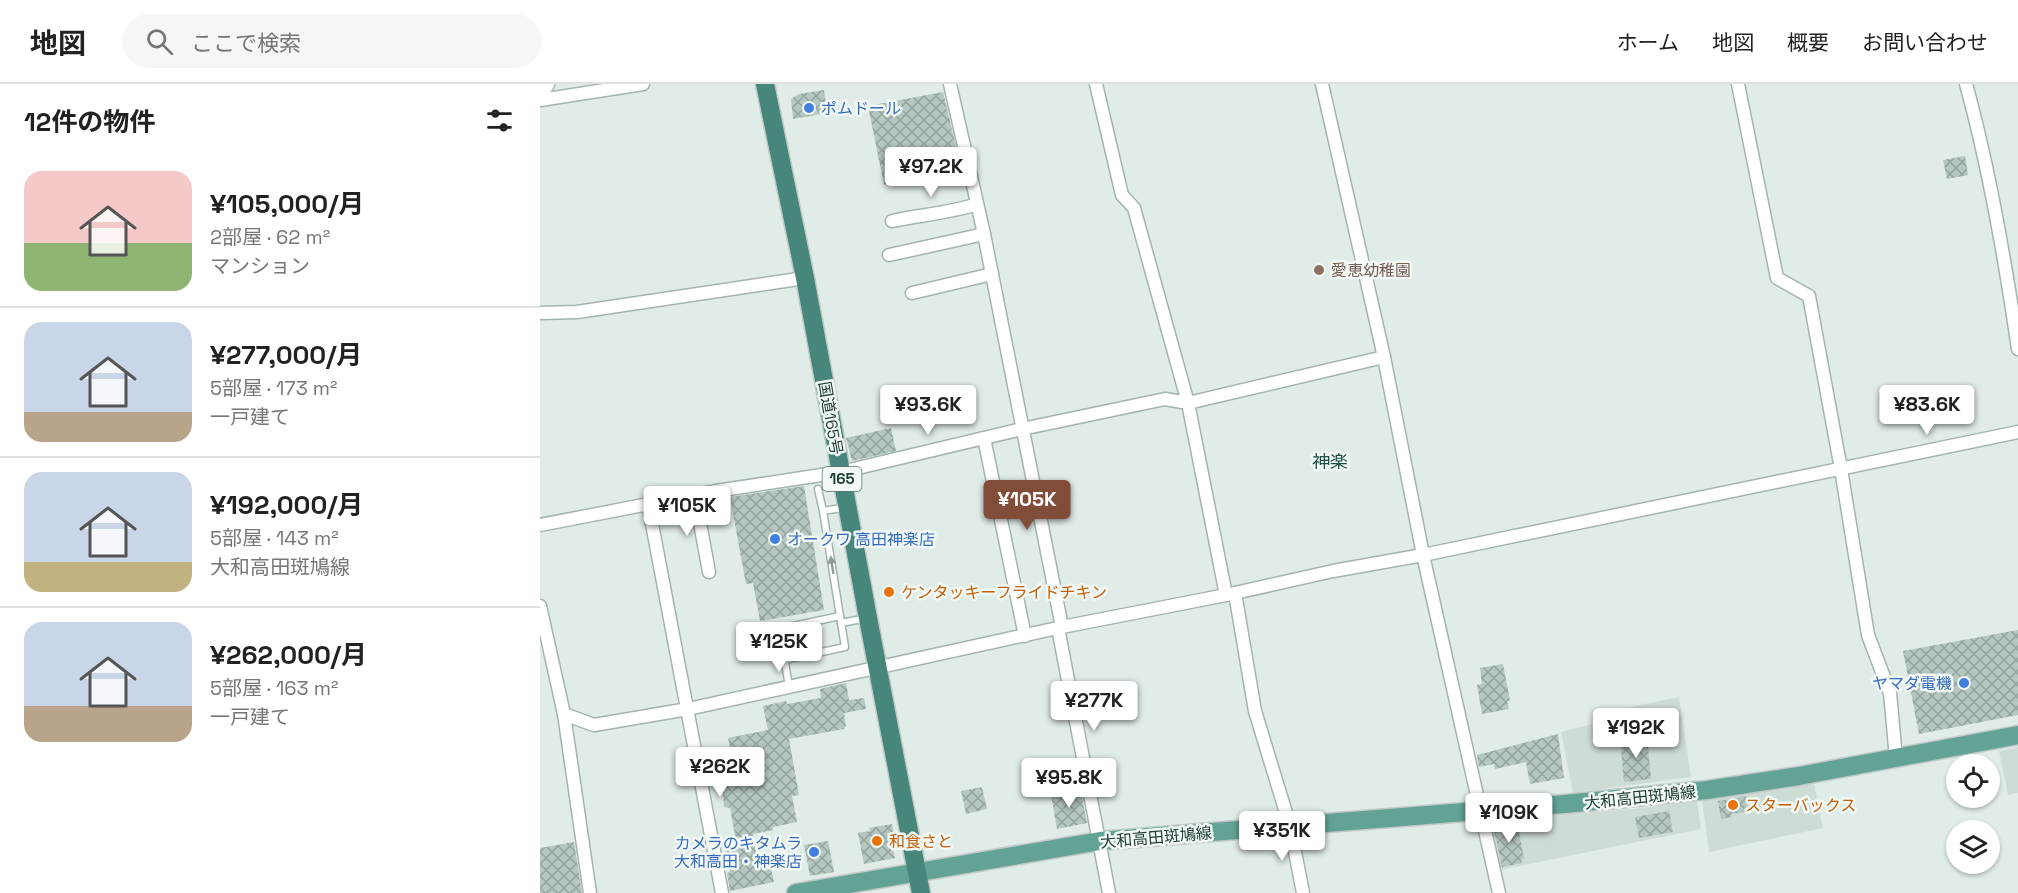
<!DOCTYPE html>
<html lang="ja">
<meta charset="utf-8">
<style>
:root{--surface:#fff;--page:#f6f6f6;--text:#222;--muted:#767676;--line:#e0e0e0;--accent:#824d38}
body{margin:0;font-family:"Space Grotesk","Noto Sans JP",sans-serif;background:var(--page);color:var(--text);height:100vh;display:flex;flex-direction:column;font-size:22px;white-space:nowrap}
*{box-sizing:border-box;margin:0}
p{font-size:20px;color:var(--muted)}
.icon{flex:none;width:33px;height:33px;fill:none;stroke:currentColor;stroke-width:2;stroke-linecap:round;stroke-linejoin:round}
.map{position:relative;flex:1;overflow:hidden}
.details{display:flex;flex-direction:column;background:var(--surface);width:540px}
.details>*{flex:none}
.buttons{position:absolute;left:1406px;top:670px;display:grid;gap:12px}
.buttons a{display:grid;place-items:center;width:54px;height:54px;border-radius:50%;background:var(--surface);box-shadow:0 2px 4px #0004;font-size:30px}
.price{position:absolute;translate:-50% -51px;padding:0 14px;border-radius:6px;background:#fff;color:#222;font-size:20px;line-height:39px;filter:drop-shadow(0 2px 3px #0008)}
.price::after{content:'';position:absolute;left:50%;top:36px;width:18px;height:14px;margin-left:-9px;background:inherit;clip-path:polygon(0 0,100% 0,50% 100%)}
.price.on{background:var(--accent);color:#fff}
ul{padding:0;list-style:none}
li{display:flex;align-items:center;gap:18px;height:150px;padding:0 24px}
li+li{border-top:2px solid var(--line)}
li span{display:grid;place-items:center;flex:none;width:168px;height:120px;border-radius:18px;color:#555}
li>.icon{margin-inline-start:auto}
span .icon{width:72px;height:72px;fill:#fffc;stroke-width:1}
li b{font-size:26px}
h2{display:flex;justify-content:space-between;align-items:center;height:72px;padding:0 24px;font-size:26px}
header{display:flex;align-items:center;gap:36px;box-sizing:border-box;height:84px;padding:0 30px;background:var(--surface);border-bottom:2px solid var(--line)}
header strong{font-size:28px}
nav{display:flex;gap:33px;margin-inline-start:auto;font-size:21px}
.search{width:420px;height:54px;background:var(--page);display:flex;align-items:center;gap:15px;box-sizing:border-box;padding:0 21px;border-radius:33px;color:var(--muted);font-size:22px}
main{display:flex;flex:1;min-height:0}
.map>svg:first-child{display:block}
.built{fill:#cedcd6}
.building{fill:url(#building-cross-hatch)}
.lines{fill:none;stroke-linecap:round;stroke-linejoin:round}
.service-casing{stroke:#a3b4af;stroke-width:9}
.minor-casing{stroke:#a3b4af;stroke-width:15}
.secondary-casing{stroke:#9eb8b0;stroke-width:21}
.primary-casing{stroke:#c1c9c7;stroke-width:21}
.trunk-casing{stroke:#c1c9c7;stroke-width:21}
.service{stroke:#fff;stroke-width:6}
.minor{stroke:#fff;stroke-width:12}
.secondary{stroke:#fff;stroke-width:18}
.primary{stroke:#63a396;stroke-width:18}
.trunk{stroke:#47877b;stroke-width:18}
.oneway{fill:#909e9b}
.shop-dot{fill:#3f7fe0;stroke:#f1f8f5;stroke-width:2}
.education-dot{fill:#8d6e63;stroke:#f1f8f5;stroke-width:2}
.food-dot{fill:#e8710a;stroke:#f1f8f5;stroke-width:2}
.labels{text-anchor:middle;stroke-width:5;stroke-linejoin:round;paint-order:stroke}
.shield{fill:#f1f8f5;stroke:#5f7570;stroke-width:1.5}
.shield-label{font-size:15px;font-weight:bold;fill:#203d37}
.shop-label{font-size:16px;fill:#366cbe;stroke:#f1f8f5;text-anchor:start}
.education-label{font-size:16px;fill:#785e54;stroke:#f1f8f5;text-anchor:start}
.street-label{font-size:16px;fill:#203d37;stroke:#f1f8f5}
.food-label{font-size:16px;fill:#c56008;stroke:#f1f8f5;text-anchor:start}
.neighbourhood-label{font-size:18px;fill:#1b5045;stroke:#f1f8f5}
</style>
<header>
<strong>地図</strong>
<div class="search"><svg class="icon" aria-label="search" viewBox="0 0 24 24"><circle cx="10" cy="10" r="6"/><path d="M15 15l6 6"/></svg>ここで検索</div>
<nav><a>ホーム</a><a>地図</a><a>概要</a><a>お問い合わせ</a></nav>
</header>
<main>
<section class="details">
<h2>12件の物件<svg class="icon" aria-label="filters" viewBox="0 0 24 24"><path d="M4 7h16M4 17h16"/><circle cx="9" cy="7" r="2"/><circle cx="15" cy="17" r="2"/></svg></h2>
<ul>
<li><span style="background:linear-gradient(#f6c9c9 60%,#8fb573 0)"><svg class="icon" aria-label="home" viewBox="0 0 24 24"><path d="M3 11l9-7 9 7M6 9v11h12V9"/></svg></span><div><b>¥105,000/月</b><p>2部屋 · 62 m²</p><p>マンション</p></div></li>
<li><span style="background:linear-gradient(#c9d6e8 75%,#b9a48a 0)"><svg class="icon" aria-label="home" viewBox="0 0 24 24"><path d="M3 11l9-7 9 7M6 9v11h12V9"/></svg></span><div><b>¥277,000/月</b><p>5部屋 · 173 m²</p><p>一戸建て</p></div></li>
<li><span style="background:linear-gradient(#c9d6e8 75%,#c2b280 0)"><svg class="icon" aria-label="home" viewBox="0 0 24 24"><path d="M3 11l9-7 9 7M6 9v11h12V9"/></svg></span><div><b>¥192,000/月</b><p>5部屋 · 143 m²</p><p>大和高田斑鳩線</p></div></li>
<li><span style="background:linear-gradient(#c9d6e8 70%,#b9a48a 0)"><svg class="icon" aria-label="home" viewBox="0 0 24 24"><path d="M3 11l9-7 9 7M6 9v11h12V9"/></svg></span><div><b>¥262,000/月</b><p>5部屋 · 163 m²</p><p>一戸建て</p></div></li>
</ul>
</section>
<div class="map">
<svg width="1478" height="809" viewBox="0 0 1478 809">
<defs>
<pattern id="building-cross-hatch" width="8" height="8" patternUnits="userSpaceOnUse" patternTransform="scale(1.5)"><rect width="8" height="8" fill="#b5c7c0"/><path d="M0 0l8 8M0 8l8-8" fill="none" stroke="#93a39d"/></pattern>
</defs>
<rect width="100%" height="100%" fill="#e0ece7"/>
<!-- built -->
<g class="built">
<path d="M 1139,613 L 1151,693 L 1033,709 L 1021,648 L 1073,635 L 1072,627 Z"/>
<path d="M 1478,663 L 1478,709 L 1468,711 L 1459,667 Z"/>
<path d="M 1274,700 L 1283,744 L 1169,768 L 1162,716 Z"/>
<path d="M 1157,717 L 1161,745 L 959,786 L 949,736 L 1093,725 Z"/>
</g>
<!-- building -->
<g class="building">
<path d="M 284,6 L 287,29 L 253,35 L 251,15 L 259,10 Z"/>
<path d="M 403,8 L 418,71 L 412,72 L 415,88 L 344,101 L 328,22 Z"/>
<path d="M 1425,72 L 1428,91 L 1407,95 L 1403,76 Z"/>
<path d="M 351,344 L 356,367 L 312,377 L 306,354 Z"/>
<path d="M 264,402 L 284,526 L 220,537 L 213,499 L 206,500 L 190,413 Z"/>
<path d="M 1478,546 L 1478,631 L 1379,650 L 1363,567 Z"/>
<path d="M 963,580 L 970,617 L 967,617 L 969,625 L 942,630 L 937,601 L 942,600 L 940,584 Z"/>
<path d="M 306,599 L 309,616 L 324,614 L 326,625 L 304,629 L 306,642 L 304,643 L 304,645 L 249,655 L 259,711 L 252,712 L 257,738 L 233,743 L 233,746 L 213,750 L 217,775 L 223,774 L 225,785 L 231,784 L 234,798 L 190,807 L 187,789 L 190,788 L 185,764 L 197,762 L 190,724 L 184,723 L 182,698 L 206,693 L 201,668 L 191,669 L 188,654 L 228,646 L 223,622 L 246,617 L 247,620 L 281,614 L 280,605 Z"/>
<path d="M 1018,650 L 1024,694 L 990,700 L 986,678 L 955,685 L 954,680 L 939,683 L 937,671 Z"/>
<path d="M 1107,652 L 1111,695 L 1084,698 L 1080,655 Z"/>
<path d="M 442,703 L 447,725 L 426,730 L 421,707 Z"/>
<path d="M 540,704 L 547,739 L 517,745 L 511,710 Z"/>
<path d="M 1206,712 L 1208,724 L 1204,725 L 1205,728 L 1191,730 L 1191,733 L 1181,735 L 1178,717 Z"/>
<path d="M 1129,727 L 1133,748 L 1099,754 L 1095,733 Z"/>
<path d="M 974,738 L 975,743 L 978,743 L 984,774 L 981,775 L 982,779 L 962,783 L 953,742 Z"/>
<path d="M 352,740 L 357,765 L 353,765 L 355,774 L 324,780 L 318,749 L 330,747 L 329,744 Z"/>
<path d="M 288,757 L 294,788 L 270,792 L 264,761 Z"/>
<path d="M 34,758 L 42,809 L 0,809 L 0,764 Z"/>
</g>
<g class="lines">
<!-- service casing -->
<g class="service-casing">
<g id="service">
<path d="M 278,405 L 283,427"/>
<path d="M 301,539 L 327,534"/>
<path d="M 244,576 L 305,563 L 283,427 L 307,423"/>
<path d="M 249,602 L 239,545 L 300,532"/>
</g>
</g>
<!-- minor casing -->
<g class="minor-casing">
<g id="minor">
<path d="M 410,0 L 444,150 L 522,543"/>
<path d="M 556,0 L 582,111 L 594,124 L 648,319 L 686,511 L 695,509 L 715,627 L 750,742 L 763,809"/>
<path d="M 782,0 L 844,273 L 883,471 L 959,809"/>
<path d="M 1198,0 L 1237,194 L 1269,212 L 1301,385 L 1328,551 L 1350,609 L 1356,674"/>
<path d="M 1426,0 C 1450,87 1465,175 1478,265"/>
<path d="M 0,16 L 103,0"/>
<path d="M 352,137 C 380,131 410,129 437,120"/>
<path d="M 349,171 L 444,150"/>
<path d="M 372,209 L 452,190"/>
<path d="M 0,229 L 37,228 L 265,194"/>
<path d="M 444,354 L 485,552"/>
<path d="M 155,412 L 169,488"/>
<path d="M 108,419 L 182,809"/>
<path d="M 0,441 L 176,407 L 301,388 L 482,345 L 625,315 L 648,319 L 844,273"/>
<path d="M 695,509 L 793,487 L 883,471 L 1478,348"/>
<path d="M 0,522 L 24,630 L 50,809"/>
<path d="M 518,544 L 569,809"/>
<path d="M 24,630 L 54,641 L 148,625 L 522,543 L 686,511"/>
</g>
</g>
<!-- secondary casing -->
<g class="secondary-casing">
<path id="secondary" d="M 0,7 L 5,0"/>
</g>
<!-- primary casing -->
<g class="primary-casing">
<path id="primary" d="M 256,809 L 560,757 L 1025,720 L 1167,706 L 1259,692 L 1478,651"/>
</g>
<!-- trunk casing -->
<g class="trunk-casing">
<path id="trunk" d="M 225,0 L 265,194 L 328,534 L 381,809"/>
</g>
<!-- service -->
<use href="#service" class="service"/>
<!-- minor -->
<use href="#minor" class="minor"/>
<!-- secondary -->
<use href="#secondary" class="secondary"/>
<!-- primary -->
<use href="#primary" class="primary"/>
<!-- trunk -->
<use href="#trunk" class="trunk"/>
</g>
<!-- one-way arrows -->
<defs><path id="oneway-solid" d="M-6-.8H1V-3.2L6.5 0L1 3.2V.8H-6Z" transform="scale(1.5)"/></defs>
<use class="oneway" href="#oneway-solid" transform="translate(292 481) rotate(-99)"/>
<!-- markers -->
<g class="shop-dot">
<circle cx="269" cy="24" r="6"/>
<circle cx="235" cy="455" r="6"/>
<circle cx="1424" cy="599" r="6"/>
<circle cx="274" cy="768" r="6"/>
</g>
<circle class="education-dot" cx="779" cy="186" r="6"/>
<g class="food-dot">
<circle cx="349" cy="508" r="6"/>
<circle cx="1193" cy="721" r="6"/>
<circle cx="337" cy="757" r="6"/>
</g>
<g class="labels">
<!-- shield labels -->
<rect class="shield" x="282.5" y="383" width="39" height="24" rx="4.5"/>
<g class="shield-label">
<text x="302" y="400">165</text>
</g>
<!-- shop labels -->
<g class="shop-label">
<text x="281" y="30">ポムドール</text>
<text x="247" y="461">オークワ 高田神楽店</text>
<text x="1412" y="605" text-anchor="end">ヤマダ電機</text>
<text x="262" y="765" text-anchor="end">カメラのキタムラ<tspan x="262" dy="18">大和高田・神楽店</tspan></text>
</g>
<!-- education labels -->
<g class="education-label">
<text x="791" y="192">愛恵幼稚園</text>
</g>
<!-- street labels -->
<g class="street-label">
<text transform="translate(291 334) rotate(80)" y="6">国道165号</text>
<text transform="translate(1100 713) rotate(-6)" y="6">大和高田斑鳩線</text>
<text transform="translate(616 753) rotate(-5)" y="6">大和高田斑鳩線</text>
</g>
<!-- food labels -->
<g class="food-label">
<text x="361" y="514">ケンタッキーフライドチキン</text>
<text x="1205" y="727">スターバックス</text>
<text x="349" y="763">和食さと</text>
</g>
<!-- neighbourhood labels -->
<g class="neighbourhood-label">
<text x="790" y="384">神楽</text>
</g>
</g>
</svg>
<div class="buttons">
<a><svg class="icon" aria-label="locate" viewBox="0 0 24 24"><circle cx="12" cy="12" r="6"/><path d="M12 2v4M12 18v4M2 12h4M18 12h4"/></svg></a>
<a><svg class="icon" aria-label="layers" viewBox="0 0 24 24"><path d="M12 4l9 5-9 5-9-5zM3 14l9 5 9-5"/></svg></a>
</div>
<b class="price" style="left:391px;top:114px">¥97.2K</b>
<b class="price" style="left:388px;top:352px">¥93.6K</b>
<b class="price" style="left:1387px;top:352px">¥83.6K</b>
<b class="price on" style="left:487px;top:447px">¥105K</b>
<b class="price" style="left:147px;top:453px">¥105K</b>
<b class="price" style="left:239px;top:589px">¥125K</b>
<b class="price" style="left:554px;top:648px">¥277K</b>
<b class="price" style="left:1096px;top:675px">¥192K</b>
<b class="price" style="left:180px;top:714px">¥262K</b>
<b class="price" style="left:529px;top:725px">¥95.8K</b>
<b class="price" style="left:969px;top:760px">¥109K</b>
<b class="price" style="left:742px;top:778px">¥351K</b>
</div>
</main>
